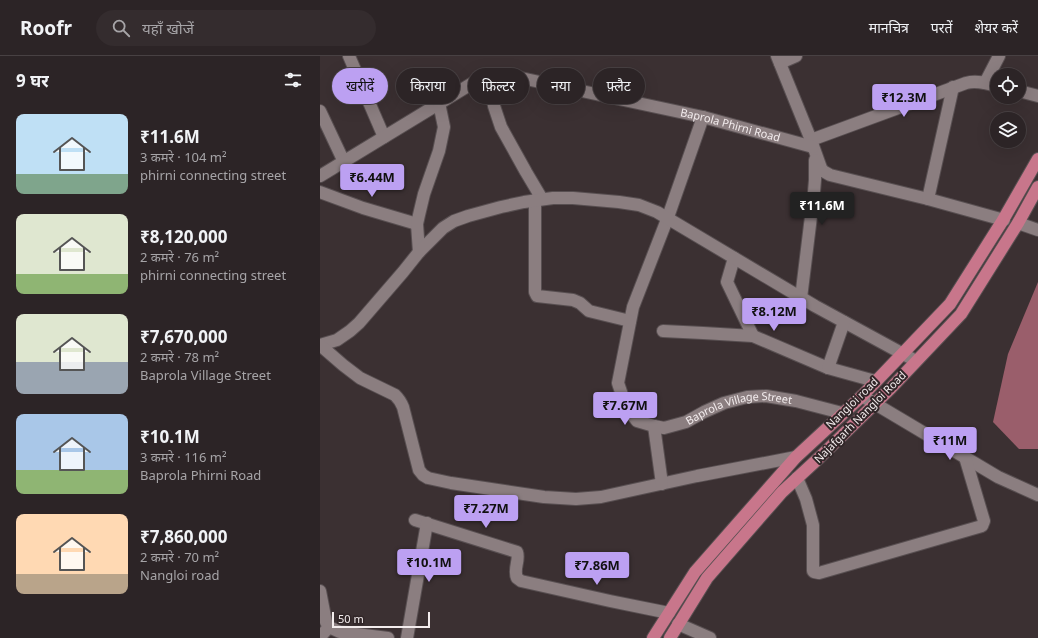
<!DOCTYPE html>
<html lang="hi">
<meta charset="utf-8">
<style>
:root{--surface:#2c2426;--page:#342c2e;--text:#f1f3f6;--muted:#a6a4a7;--line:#484143;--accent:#bca0f2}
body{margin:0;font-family:"Noto Sans","Noto Sans Devanagari",sans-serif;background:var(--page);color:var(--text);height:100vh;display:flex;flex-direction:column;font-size:15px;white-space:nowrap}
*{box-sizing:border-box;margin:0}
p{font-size:13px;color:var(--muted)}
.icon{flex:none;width:22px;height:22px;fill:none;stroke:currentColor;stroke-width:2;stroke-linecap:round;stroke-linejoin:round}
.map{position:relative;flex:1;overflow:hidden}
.side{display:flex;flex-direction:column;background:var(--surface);width:320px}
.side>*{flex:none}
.banner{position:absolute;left:12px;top:12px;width:380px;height:36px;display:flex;gap:8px}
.controls{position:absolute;left:670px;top:12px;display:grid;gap:8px}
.controls a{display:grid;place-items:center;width:36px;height:36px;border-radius:50%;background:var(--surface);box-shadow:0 4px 16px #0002,0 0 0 1px var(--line);font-size:20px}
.scale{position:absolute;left:12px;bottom:10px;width:98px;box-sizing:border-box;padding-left:4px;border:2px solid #f3eced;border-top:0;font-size:11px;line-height:14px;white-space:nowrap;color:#f3eced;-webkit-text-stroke:3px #312628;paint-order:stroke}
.price{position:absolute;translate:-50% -34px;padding:0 9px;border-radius:4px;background:var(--accent);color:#111;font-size:13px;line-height:26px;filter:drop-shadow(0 1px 2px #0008)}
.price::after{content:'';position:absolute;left:50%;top:24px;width:12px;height:9px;margin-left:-6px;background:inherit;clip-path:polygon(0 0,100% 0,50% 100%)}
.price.selected{background:#222;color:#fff}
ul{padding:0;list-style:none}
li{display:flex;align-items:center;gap:12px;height:100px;padding:0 16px}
li span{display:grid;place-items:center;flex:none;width:112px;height:80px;border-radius:8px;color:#555}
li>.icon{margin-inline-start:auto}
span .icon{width:48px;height:48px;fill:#fffc;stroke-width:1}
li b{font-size:17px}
h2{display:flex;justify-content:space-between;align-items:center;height:48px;padding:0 16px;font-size:17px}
.chip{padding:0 14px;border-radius:18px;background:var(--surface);box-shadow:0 4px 16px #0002,0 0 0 1px var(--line);font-size:14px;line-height:36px}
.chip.selected{background:var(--accent);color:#111}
header{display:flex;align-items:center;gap:24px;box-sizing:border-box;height:56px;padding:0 20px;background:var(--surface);border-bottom:1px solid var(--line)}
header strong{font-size:19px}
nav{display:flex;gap:22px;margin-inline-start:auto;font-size:14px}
.search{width:280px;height:36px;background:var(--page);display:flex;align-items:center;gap:10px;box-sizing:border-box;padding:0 14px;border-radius:22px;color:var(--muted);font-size:15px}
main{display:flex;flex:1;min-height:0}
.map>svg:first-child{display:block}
.water{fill:#9a5e6b}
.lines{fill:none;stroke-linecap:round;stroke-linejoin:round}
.minor-casing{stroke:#584f51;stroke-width:14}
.major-casing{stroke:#584f51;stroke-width:14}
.minor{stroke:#8b7e80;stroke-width:12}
.major{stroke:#c8768b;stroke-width:12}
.labels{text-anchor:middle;stroke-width:4;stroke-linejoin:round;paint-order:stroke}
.street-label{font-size:11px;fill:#f3eced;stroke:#312628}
</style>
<header>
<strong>Roofr</strong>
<div class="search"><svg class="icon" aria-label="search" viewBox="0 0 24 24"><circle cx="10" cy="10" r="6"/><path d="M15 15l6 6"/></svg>यहाँ खोजें</div>
<nav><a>मानचित्र</a><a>परतें</a><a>शेयर करें</a></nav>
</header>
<main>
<section class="side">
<h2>9 घर<svg class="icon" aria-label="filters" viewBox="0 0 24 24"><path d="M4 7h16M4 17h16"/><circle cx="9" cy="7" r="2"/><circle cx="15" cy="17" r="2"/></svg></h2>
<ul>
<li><span style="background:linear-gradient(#bfe0f5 75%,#7fa58c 0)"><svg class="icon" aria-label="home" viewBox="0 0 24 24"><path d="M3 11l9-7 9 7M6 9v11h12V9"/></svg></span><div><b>₹11.6M</b><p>3 कमरे · 104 m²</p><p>phirni connecting street</p></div></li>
<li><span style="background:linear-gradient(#dfe7d0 75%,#8fb573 0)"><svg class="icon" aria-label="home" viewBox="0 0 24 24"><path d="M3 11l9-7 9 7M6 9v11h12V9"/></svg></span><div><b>₹8,120,000</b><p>2 कमरे · 76 m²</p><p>phirni connecting street</p></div></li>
<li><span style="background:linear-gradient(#dfe7d0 60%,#9aa5b1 0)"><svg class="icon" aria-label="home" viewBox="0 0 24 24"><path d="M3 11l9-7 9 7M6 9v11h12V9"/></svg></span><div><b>₹7,670,000</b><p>2 कमरे · 78 m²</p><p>Baprola Village Street</p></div></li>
<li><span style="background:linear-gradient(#a9c7e8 70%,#8fb573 0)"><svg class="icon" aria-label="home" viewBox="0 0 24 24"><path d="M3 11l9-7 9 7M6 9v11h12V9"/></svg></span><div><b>₹10.1M</b><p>3 कमरे · 116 m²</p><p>Baprola Phirni Road</p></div></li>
<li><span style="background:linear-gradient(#ffd9b3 75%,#b9a48a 0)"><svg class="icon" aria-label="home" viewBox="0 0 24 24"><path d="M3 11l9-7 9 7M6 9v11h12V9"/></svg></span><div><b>₹7,860,000</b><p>2 कमरे · 70 m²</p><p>Nangloi road</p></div></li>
</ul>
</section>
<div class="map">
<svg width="718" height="582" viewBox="0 0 718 582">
<rect width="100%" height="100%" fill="#3b3032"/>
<!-- water -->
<path class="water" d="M 718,226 L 718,393 L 699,393 L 673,366 L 688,298 Z"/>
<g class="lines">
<!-- minor casing -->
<g class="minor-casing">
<g id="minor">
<path d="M 29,0 L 64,81"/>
<path d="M 457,0 L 491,84 L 501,112 L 503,115 L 510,119 L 608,143 L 684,164"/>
<path d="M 460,7 L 476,0"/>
<path d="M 169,18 L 174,50 L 181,71 L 206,116 L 222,143"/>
<path d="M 665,27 L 679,0"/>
<path d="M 699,35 L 718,40"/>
<path d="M 0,55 L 24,106"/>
<path id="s1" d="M 383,61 L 348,161 L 313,251 L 298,327 L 306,351 L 317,365 L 334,370 L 344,372 L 366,366 L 384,356 L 404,347 L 427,341 L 446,340 L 476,345 L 522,357"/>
<path d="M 491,84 L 646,27 C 656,24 667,27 677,30"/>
<path id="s2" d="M 0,120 L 161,22 C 171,17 176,18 187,19 L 383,61 L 493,91"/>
<path d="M 0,136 L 43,152 L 97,168"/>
<path d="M 608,143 L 633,31"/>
<path d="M 215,144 L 215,236 L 217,240 L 253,244 L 260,247 L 269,255 L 310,265"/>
<path d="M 698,167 L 718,174"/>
<path d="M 99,196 L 97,168 L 99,159 L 104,138 L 119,95 L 124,71 L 119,47"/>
<path d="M 414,202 L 407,226 L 433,280"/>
<path d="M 481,242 L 494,136 L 495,124 L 495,104"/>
<path d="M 343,275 L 383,277 L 433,280 L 508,312 L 555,325"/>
<path d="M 0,289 L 17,284 L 30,275 L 39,267 L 83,216 L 99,196 L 123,172 L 134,165 L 148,160 L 181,151 L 204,146 L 233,142 L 253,142 L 299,146 L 319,149 L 337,156 L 495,250 L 596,305"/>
<path d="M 0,289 L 23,309 L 40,322 L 75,339 C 79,343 81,346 83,351 L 99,414 L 103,419 L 108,422 L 131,427 L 224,441 L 256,443 L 281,441 L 377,420 L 476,401"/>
<path d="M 508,312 L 524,266"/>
<path d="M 542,340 L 678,421 L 718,439"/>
<path d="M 334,370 L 342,428"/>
<path d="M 477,422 L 486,443 L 493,469 L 493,515 L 494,516 L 499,517 L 662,470 L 664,465 L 645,401"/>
<path d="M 95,464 L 197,496 C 200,504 193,513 197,522 L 201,525 L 290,545 L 349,557"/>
<path d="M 0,535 L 6,566 L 9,571 L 20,576 L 68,582"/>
<path d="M 358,568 L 390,582"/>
<path d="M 0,581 L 9,571"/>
<path d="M 87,582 L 107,467"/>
</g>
</g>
<!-- major casing -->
<g class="major-casing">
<g id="major">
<path d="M 333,582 L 375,516 L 476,401 L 542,340 L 630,248 L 683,164 L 718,103"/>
<path d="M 350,582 L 387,522 L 462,436 L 500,401 L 571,332 L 641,258 L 698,167 L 718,131"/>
</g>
</g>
<!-- minor -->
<use href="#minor" class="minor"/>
<!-- major -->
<use href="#major" class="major"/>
</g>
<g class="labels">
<!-- street labels -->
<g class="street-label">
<text dy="4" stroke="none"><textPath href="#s2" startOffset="444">Baprola Phirni Road</textPath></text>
<text transform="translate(532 347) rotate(-44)" y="4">Nangloi road</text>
<text dy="4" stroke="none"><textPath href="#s1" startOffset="430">Baprola Village Street</textPath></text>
<text transform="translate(540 361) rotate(-45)" y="4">Najafgarh Nangloi Road</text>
</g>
</g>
</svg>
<div class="controls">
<a><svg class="icon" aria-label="locate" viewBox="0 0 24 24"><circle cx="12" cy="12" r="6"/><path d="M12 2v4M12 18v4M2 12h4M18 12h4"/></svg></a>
<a><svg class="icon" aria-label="layers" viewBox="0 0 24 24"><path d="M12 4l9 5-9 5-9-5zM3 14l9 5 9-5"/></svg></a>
</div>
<div class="scale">50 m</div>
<b class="price" style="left:584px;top:62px">₹12.3M</b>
<b class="price" style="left:52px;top:142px">₹6.44M</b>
<b class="price selected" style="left:502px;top:170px">₹11.6M</b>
<b class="price" style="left:454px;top:276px">₹8.12M</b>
<b class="price" style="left:305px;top:370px">₹7.67M</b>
<b class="price" style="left:630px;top:405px">₹11M</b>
<b class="price" style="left:166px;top:473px">₹7.27M</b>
<b class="price" style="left:109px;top:527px">₹10.1M</b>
<b class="price" style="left:277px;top:530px">₹7.86M</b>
<div class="banner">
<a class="chip selected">खरीदें</a>
<a class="chip">किराया</a>
<a class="chip">फ़िल्टर</a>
<a class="chip">नया</a>
<a class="chip">फ़्लैट</a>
</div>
</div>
</main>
